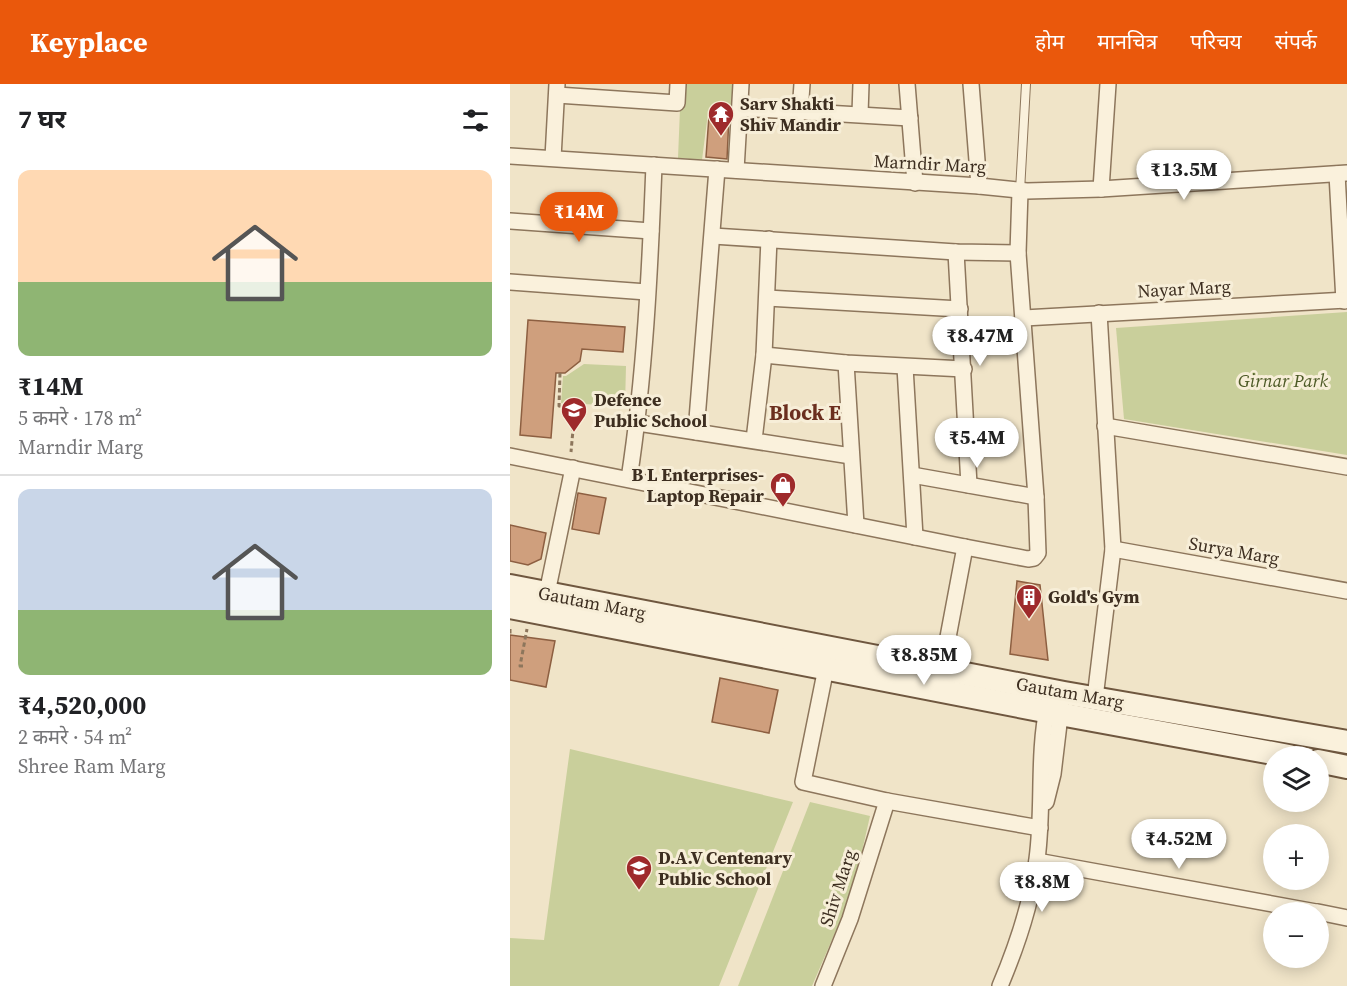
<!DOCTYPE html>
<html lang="hi">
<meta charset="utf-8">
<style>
:root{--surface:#fff;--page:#f2f2f2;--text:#202124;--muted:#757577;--line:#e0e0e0;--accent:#ea580c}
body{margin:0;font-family:"Source Serif 4","Noto Sans Devanagari",serif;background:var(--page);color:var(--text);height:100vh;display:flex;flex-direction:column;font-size:22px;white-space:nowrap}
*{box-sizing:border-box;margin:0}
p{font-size:20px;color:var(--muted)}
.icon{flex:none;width:33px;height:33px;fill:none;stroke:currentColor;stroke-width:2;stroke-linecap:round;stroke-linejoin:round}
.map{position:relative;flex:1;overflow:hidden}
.side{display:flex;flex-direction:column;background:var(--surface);width:510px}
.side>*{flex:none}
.buttons{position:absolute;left:753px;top:662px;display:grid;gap:12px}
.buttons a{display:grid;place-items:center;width:66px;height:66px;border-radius:50%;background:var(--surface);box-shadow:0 3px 15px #0003;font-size:30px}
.price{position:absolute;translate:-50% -51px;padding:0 14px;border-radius:21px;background:#fff;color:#222;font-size:20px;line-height:39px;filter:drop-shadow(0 2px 3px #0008)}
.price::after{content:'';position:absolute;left:50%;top:36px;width:18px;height:14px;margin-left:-9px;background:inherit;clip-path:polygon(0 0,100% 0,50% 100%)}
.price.on{background:var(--accent);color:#fff}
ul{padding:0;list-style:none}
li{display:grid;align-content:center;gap:12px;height:318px;padding:0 18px}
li+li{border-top:2px solid var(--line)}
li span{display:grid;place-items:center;height:186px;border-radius:12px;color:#555}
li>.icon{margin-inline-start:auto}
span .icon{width:108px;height:108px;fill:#fffc;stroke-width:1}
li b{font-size:26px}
h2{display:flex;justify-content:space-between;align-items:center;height:72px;padding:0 18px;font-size:26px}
header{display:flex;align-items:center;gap:36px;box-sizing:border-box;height:84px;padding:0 30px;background:var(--accent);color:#fff}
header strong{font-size:28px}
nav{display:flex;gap:33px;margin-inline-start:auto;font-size:21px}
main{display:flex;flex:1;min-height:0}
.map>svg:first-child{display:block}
.green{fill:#c9cf9b}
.building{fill:#cf9f7d;stroke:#8d5f41;stroke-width:1.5}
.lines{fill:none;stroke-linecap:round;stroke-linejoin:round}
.lane-casing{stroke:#8d765c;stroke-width:10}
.street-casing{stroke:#8d765c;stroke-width:18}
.secondary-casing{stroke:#6f573f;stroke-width:26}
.path{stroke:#8d765c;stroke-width:3;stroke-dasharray:4.5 3;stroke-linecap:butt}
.lane{stroke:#faf1dc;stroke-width:8}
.street{stroke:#faf1dc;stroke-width:15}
.secondary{stroke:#faf1dc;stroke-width:22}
.labels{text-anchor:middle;stroke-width:6;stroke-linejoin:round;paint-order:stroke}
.poi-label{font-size:18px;font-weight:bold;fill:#3d2e20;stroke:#f7eed8;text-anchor:start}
.street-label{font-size:18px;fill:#3d2e20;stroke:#f7eed8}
.park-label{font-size:18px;font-style:italic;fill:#4d5a26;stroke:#f7eed8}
.quarter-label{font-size:21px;font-weight:bold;fill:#6b2e1e;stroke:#f7eed8}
</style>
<header>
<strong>Keyplace</strong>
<nav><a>होम</a><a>मानचित्र</a><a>परिचय</a><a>संपर्क</a></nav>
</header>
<main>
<section class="side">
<h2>7 घर<svg class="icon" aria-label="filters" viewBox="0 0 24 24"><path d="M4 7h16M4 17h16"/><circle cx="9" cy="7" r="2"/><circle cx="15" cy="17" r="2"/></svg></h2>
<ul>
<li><span style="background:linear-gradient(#ffd9b3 60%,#8fb573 0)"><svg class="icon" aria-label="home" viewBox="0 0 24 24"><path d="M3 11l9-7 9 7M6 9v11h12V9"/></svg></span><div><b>₹14M</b><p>5 कमरे · 178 m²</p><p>Marndir Marg</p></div></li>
<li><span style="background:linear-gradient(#c9d6e8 65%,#8fb573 0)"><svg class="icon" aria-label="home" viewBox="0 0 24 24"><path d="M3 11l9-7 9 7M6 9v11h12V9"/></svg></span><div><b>₹4,520,000</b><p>2 कमरे · 54 m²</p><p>Shree Ram Marg</p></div></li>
</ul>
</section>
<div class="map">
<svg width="837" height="902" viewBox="0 0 837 902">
<rect width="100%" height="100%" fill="#f0e4c8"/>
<!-- green -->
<g class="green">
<path d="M 171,0 L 228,0 L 227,30 L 198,29 L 192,76 L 168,74 Z"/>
<path d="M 837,228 L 837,371 L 614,335 L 606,244 Z"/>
<path d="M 74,280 L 116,282 L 115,322 L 51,319 L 53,292 L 56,292 Z"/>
<path d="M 60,665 L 283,718 L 209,902 L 0,902 L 0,854 L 34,856 Z"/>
<path d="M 300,718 L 360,732 L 343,807 L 302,902 L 228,902 Z"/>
</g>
<!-- building -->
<g class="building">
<path d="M 199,32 L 219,32 L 217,75 L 196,73 Z"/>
<path d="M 18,236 L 115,243 L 113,268 L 72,265 L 70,277 L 55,289 L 46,289 L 41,354 L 10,351 Z"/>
<path d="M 68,409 L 96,414 L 89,450 L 62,445 Z"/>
<path d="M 0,441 L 36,449 L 31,475 L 18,481 L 0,477 Z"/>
<path d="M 507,497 L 530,501 L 538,576 L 500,570 Z"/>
<path d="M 0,551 L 45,557 L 36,603 L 0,596 Z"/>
<path d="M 210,594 L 268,606 L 259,649 L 202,638 Z"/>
</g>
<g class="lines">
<!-- lane casing -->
<g class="lane-casing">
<path id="lane" d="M 510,107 L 516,0"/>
</g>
<!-- street casing -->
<g class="street-casing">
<g id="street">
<path d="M 397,0 L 405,99"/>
<path d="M 461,0 L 469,102"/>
<path d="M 47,11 L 167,19 L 168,0"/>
<path d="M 230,24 L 400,34"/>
<path d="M 290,29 L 292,0"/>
<path d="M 350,30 L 351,0"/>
<path d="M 0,72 L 469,102 L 517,107 L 591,105 L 837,89"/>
<path d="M 43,74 L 47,0"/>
<path d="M 226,86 L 231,0"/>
<path d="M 827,90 L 834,217"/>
<path d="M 591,105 L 598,0"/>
<path d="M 0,137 L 141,147"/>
<path d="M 203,152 L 446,168 L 508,169"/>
<path d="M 446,168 L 459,401"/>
<path d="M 0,198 L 137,208"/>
<path d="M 257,214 L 450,225"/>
<path d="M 514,234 L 837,216"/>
<path d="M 254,271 L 336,279 L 454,285"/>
<path d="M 336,279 L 346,441"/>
<path d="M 395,283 L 405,453"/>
<path d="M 128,339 L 341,372"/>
<path d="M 595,342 L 837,383"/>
<path d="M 186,348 L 207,85"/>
<path d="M 244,356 L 254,271 L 259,155"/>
<path d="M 0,372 L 455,463 L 518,475 L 524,474 L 528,469 L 526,413 L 508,169 L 510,107"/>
<path d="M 402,391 L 526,413"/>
<path d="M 119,395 C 135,291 140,185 144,81"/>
<path d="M 603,465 L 837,507"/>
<path d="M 37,509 L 63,384"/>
<path d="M 316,584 L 293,698 L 377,717 L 530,744"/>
<path d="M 432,585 L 455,463"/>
<path d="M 585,614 L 603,465 L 589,229"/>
<path d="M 536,718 L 543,690 L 551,623"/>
<path d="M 527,777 L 806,828"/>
<path d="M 808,828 L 837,834"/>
<path d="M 313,902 L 340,835 L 377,717"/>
<path d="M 490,902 C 506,864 522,817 527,775 C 534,724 527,671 538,620"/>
</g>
</g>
<!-- secondary casing -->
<g class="secondary-casing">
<g id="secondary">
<path d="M 0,502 L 554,609 L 837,658"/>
<path d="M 0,523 L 550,630 L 779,672"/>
<path d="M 808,677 L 837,683"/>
</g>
</g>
<!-- path -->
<g class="path">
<path d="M 50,289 L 49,322 L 65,324 L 61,368"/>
<path d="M 0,545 L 0,551"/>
<path d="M 13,582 L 10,582 L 17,545"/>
</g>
<!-- lane -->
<use href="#lane" class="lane"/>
<!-- street -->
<use href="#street" class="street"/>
<!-- secondary -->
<use href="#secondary" class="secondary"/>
</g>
<!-- icons -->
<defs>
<g id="temple-pin" transform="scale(1.35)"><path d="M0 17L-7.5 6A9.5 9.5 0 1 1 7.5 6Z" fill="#9e2a2b" stroke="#f7eed8"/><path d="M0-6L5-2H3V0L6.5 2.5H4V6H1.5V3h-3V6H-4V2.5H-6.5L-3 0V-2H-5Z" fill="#fff"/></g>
<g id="school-pin" transform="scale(1.35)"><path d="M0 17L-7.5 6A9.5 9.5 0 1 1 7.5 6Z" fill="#9e2a2b" stroke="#f7eed8"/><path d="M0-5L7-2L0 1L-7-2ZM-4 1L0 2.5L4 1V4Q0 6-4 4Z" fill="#fff"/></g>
<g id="shop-pin" transform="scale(1.35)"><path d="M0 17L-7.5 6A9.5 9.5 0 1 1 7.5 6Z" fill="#9e2a2b" stroke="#f7eed8"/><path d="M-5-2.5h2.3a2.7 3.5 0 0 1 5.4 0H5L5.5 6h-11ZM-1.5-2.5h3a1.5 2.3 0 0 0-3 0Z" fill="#fff"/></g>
<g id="building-pin" transform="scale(1.35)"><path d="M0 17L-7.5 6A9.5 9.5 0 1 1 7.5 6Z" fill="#9e2a2b" stroke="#f7eed8"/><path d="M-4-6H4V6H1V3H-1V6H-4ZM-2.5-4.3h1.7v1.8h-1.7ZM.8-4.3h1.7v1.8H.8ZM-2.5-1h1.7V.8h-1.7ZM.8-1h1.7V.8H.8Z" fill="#fff"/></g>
</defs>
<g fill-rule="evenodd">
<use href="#temple-pin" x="211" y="30"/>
<use href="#school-pin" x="64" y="326"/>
<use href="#shop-pin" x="273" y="401"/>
<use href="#building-pin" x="519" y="513"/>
<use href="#school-pin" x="129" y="784"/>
</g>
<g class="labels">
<!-- poi labels -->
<g class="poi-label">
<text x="230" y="26">Sarv Shakti<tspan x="230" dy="21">Shiv Mandir</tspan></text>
<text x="84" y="322">Defence<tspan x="84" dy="21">Public School</tspan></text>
<text x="254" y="397" text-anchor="end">B L Enterprises-<tspan x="254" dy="21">Laptop Repair</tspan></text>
<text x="538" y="519">Gold's Gym</text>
<text x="148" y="780">D.A.V Centenary<tspan x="148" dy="21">Public School</tspan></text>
</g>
<!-- street labels -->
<g class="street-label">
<text transform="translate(420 80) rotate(3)" y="6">Marndir Marg</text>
<text transform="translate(674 205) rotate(-3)" y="6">Nayar Marg</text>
<text transform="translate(724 467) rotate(10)" y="6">Surya Marg</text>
<text transform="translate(82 519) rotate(11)" y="6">Gautam Marg</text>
<text transform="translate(560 609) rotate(10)" y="6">Gautam Marg</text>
<text transform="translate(328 804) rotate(-72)" y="6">Shiv Marg</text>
</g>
<!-- park labels -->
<g class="park-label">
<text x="773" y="303">Girnar Park</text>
</g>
<!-- quarter labels -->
<g class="quarter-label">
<text x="295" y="336">Block E</text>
</g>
</g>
</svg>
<div class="buttons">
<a><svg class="icon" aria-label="layers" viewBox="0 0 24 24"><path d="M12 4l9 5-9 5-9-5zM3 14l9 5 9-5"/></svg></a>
<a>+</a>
<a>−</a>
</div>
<b class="price" style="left:674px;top:117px">₹13.5M</b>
<b class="price on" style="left:69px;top:159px">₹14M</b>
<b class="price" style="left:470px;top:283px">₹8.47M</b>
<b class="price" style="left:467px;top:385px">₹5.4M</b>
<b class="price" style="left:414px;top:602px">₹8.85M</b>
<b class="price" style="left:669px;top:786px">₹4.52M</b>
<b class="price" style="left:532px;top:829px">₹8.8M</b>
</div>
</main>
